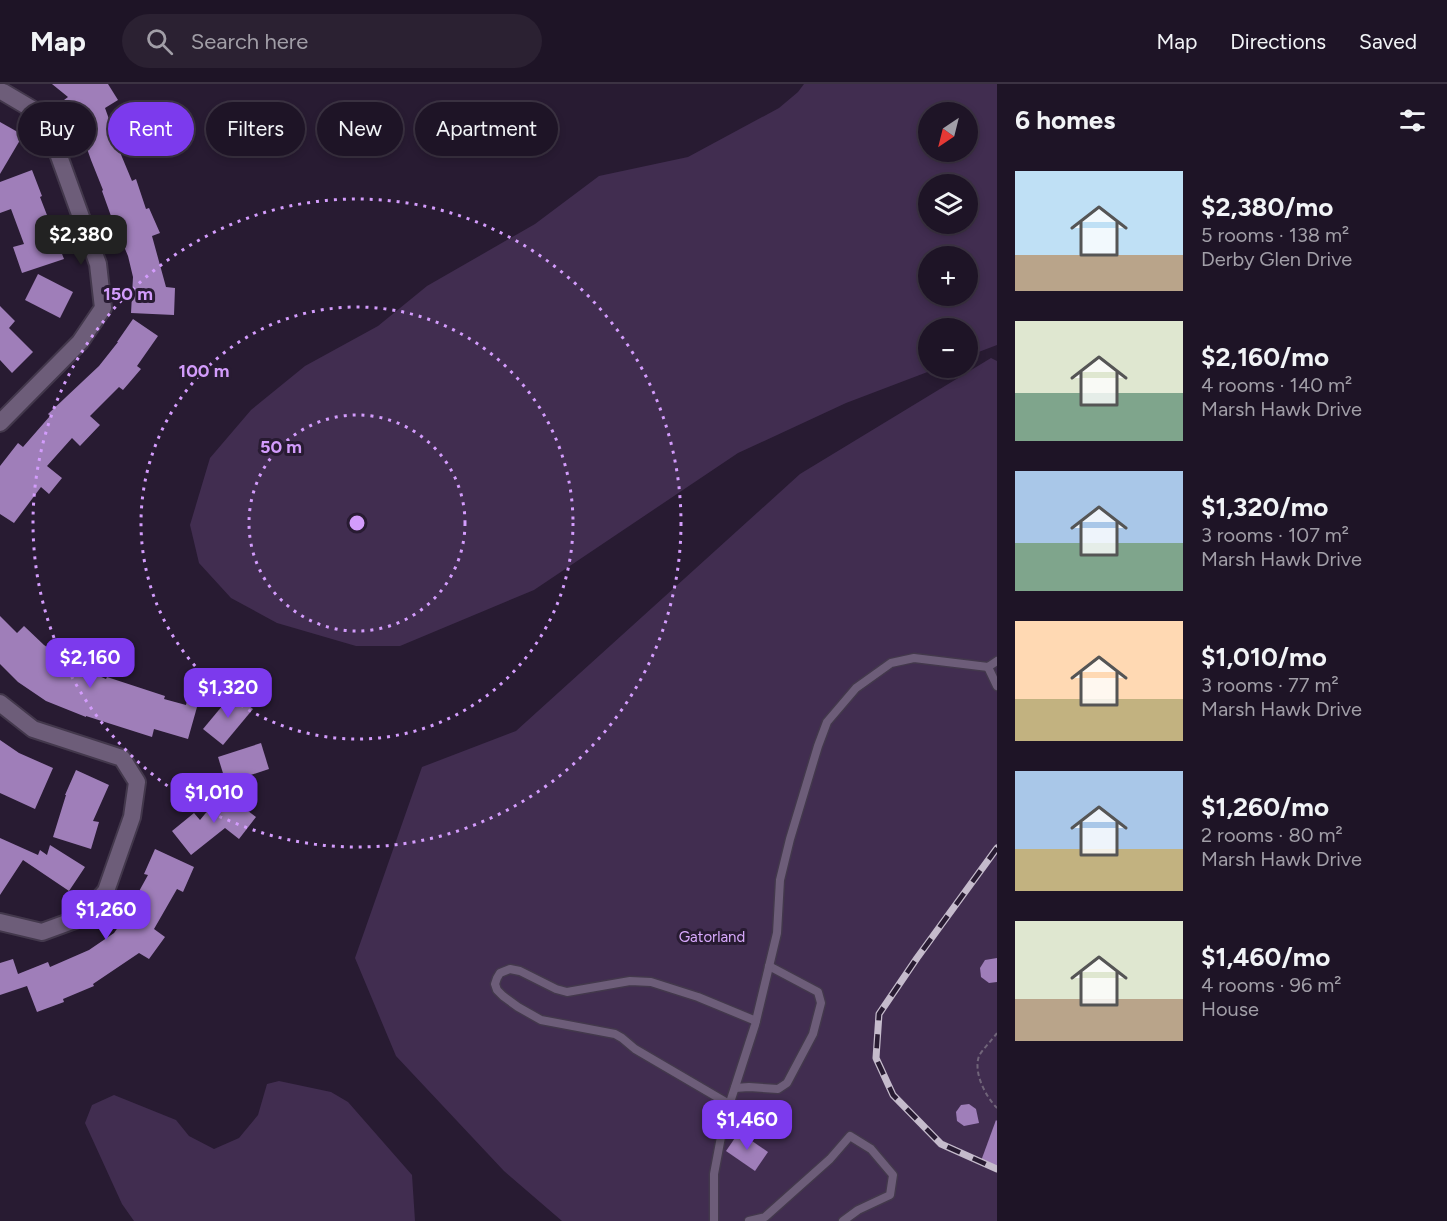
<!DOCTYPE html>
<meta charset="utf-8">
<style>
:root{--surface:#1e1426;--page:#2b2132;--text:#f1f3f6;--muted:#a19ea7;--line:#3c3343;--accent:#7c3aed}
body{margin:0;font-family:Figtree,sans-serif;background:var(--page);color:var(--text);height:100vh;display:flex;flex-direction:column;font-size:22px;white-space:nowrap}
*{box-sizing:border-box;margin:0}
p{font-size:20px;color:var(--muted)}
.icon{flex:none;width:33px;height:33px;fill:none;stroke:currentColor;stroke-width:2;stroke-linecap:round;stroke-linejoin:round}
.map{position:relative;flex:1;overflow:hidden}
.panel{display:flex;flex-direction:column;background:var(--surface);width:450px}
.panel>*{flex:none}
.banner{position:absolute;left:18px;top:18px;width:570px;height:54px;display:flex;gap:12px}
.needle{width:39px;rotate:215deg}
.buttons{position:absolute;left:918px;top:18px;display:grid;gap:12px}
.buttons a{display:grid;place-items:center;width:60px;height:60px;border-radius:50%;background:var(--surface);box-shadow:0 3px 9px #0003,0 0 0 2px var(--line);font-size:30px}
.price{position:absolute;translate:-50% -51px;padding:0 14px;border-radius:12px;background:var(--accent);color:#fff;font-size:20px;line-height:39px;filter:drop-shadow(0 2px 3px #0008)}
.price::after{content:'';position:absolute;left:50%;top:36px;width:18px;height:14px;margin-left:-9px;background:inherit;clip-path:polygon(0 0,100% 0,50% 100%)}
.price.selected{background:#222;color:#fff}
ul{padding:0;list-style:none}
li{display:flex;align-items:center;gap:18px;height:150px;padding:0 18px}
li span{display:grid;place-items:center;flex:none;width:168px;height:120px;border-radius:0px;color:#555}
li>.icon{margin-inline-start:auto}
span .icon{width:72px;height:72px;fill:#fffc;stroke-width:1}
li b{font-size:26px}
h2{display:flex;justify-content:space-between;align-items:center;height:72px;padding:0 18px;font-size:26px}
.pill{padding:0 21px;border-radius:27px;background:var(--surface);box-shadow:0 3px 9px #0003,0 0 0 2px var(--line);font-size:21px;line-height:54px}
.pill.selected{background:var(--accent);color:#fff}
header{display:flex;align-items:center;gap:36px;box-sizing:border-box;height:84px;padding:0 30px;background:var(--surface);border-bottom:2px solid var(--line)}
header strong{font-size:28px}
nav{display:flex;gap:33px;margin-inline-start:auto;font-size:21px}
.search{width:420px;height:54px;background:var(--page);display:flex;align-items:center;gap:15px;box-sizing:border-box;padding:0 21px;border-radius:33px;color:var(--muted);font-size:22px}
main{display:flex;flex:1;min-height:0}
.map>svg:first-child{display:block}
.green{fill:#412d50;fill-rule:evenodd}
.building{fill:#9f7eb9}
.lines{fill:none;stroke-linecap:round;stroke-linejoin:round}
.service-casing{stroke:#43384c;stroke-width:11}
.minor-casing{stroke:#43384c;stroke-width:20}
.path{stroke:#706479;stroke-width:2;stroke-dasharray:4.5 3;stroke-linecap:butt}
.service{stroke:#6d5d79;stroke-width:8}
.minor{stroke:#6d5d79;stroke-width:16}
.rail-casing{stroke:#c5bbcc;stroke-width:7}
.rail{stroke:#281b32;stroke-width:4.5;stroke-dasharray:14;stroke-linecap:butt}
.ring{fill:none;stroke:#d39cfc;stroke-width:3;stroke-dasharray:3 6}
.labels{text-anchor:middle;stroke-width:6;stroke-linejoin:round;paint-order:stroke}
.park-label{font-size:15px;fill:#d9aafd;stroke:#281b32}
.centre{fill:#d39cfc;stroke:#281b32;stroke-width:3}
.ring-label{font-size:18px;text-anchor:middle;font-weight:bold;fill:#d39cfc;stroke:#281b32;stroke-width:6;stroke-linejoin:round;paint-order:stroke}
</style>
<header>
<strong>Map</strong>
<div class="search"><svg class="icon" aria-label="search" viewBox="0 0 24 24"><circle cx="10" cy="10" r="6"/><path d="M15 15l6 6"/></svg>Search here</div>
<nav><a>Map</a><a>Directions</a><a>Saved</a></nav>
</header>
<main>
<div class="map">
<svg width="997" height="1137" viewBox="0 0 997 1137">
<rect width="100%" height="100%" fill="#281b32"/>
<!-- green -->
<g class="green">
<path d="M 804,0 L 997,0 L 997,261 L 968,272 L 968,244 L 928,244 L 928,284 L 938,284 L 846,319 L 738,369 L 534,506 L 400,562 L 356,562 L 277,539 L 231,514 L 199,479 L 190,441 L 210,374 L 251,326 L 305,282 L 378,242 L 427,202 L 535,140 L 599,92 L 688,73 L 779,24 L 798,8 ZM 928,28 L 968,28 L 968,68 L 928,68 ZM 928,100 L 968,100 L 968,140 L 928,140 ZM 928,172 L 968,172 L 968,212 L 928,212 Z"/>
<path d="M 991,274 L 997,277 L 997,1137 L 562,1137 L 504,1087 L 396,972 L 355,874 L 422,683 L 516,647 L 800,390 Z"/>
<path d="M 279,997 L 331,1008 L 348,1018 L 412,1091 L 415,1137 L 134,1137 L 122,1120 L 85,1039 L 92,1021 L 114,1011 L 176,1036 L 189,1052 L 214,1065 L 239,1054 L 258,1031 L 267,1000 Z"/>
</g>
<!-- building -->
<g class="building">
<path d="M 52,0 L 108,0 L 118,16 L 105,24 L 118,60 L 117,61 L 132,97 L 136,95 L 146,125 L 149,124 L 160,149 L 152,152 L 166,203 L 175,204 L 174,231 L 131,229 L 133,193 L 128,172 L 111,132 L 102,107 L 103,106 L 91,76 L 78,39 L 64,16 L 68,13 Z"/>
<path d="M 0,38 L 23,51 L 0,90 Z"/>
<path d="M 32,86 L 42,112 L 40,113 L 64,175 L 22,189 L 13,163 L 24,160 L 11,125 L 0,129 L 0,98 Z"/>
<path d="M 38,190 L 73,208 L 60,234 L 25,216 Z"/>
<path d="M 0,222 L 15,237 L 9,244 L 33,268 L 12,289 L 0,276 Z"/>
<path d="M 133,235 L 158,252 L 137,282 L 141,285 L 123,306 L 119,303 L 90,332 L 100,341 L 80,362 L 72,354 L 47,382 L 62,394 L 49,410 L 41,403 L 14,439 L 0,430 L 0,382 L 18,359 L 23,363 L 50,332 L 48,330 L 99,282 L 118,258 L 117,258 Z"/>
<path d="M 0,532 L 17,549 L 24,542 L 44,561 L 71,580 L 106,595 L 107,593 L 165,612 L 164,615 L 186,621 L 188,612 L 199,616 L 188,655 L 154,645 L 152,653 L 86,632 L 86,633 L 46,617 L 18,598 L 0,580 Z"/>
<path d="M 233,609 L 253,625 L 223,661 L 203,645 Z"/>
<path d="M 0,656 L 19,669 L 53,684 L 35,725 L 0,709 Z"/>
<path d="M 261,659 L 269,685 L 226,699 L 218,673 Z"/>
<path d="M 76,686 L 109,701 L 93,737 L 99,738 L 91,765 L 53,753 L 66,711 L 65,711 Z"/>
<path d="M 223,708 L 256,733 L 239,755 L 225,744 L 191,771 L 172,747 L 194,729 L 200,736 Z"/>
<path d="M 0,754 L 38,771 L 40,766 L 47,771 L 50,761 L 85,783 L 69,807 L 23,776 L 0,811 Z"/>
<path d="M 155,765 L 194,783 L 183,808 L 177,805 L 154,845 L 165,853 L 149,875 L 139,869 L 93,900 L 94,902 L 63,915 L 64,918 L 37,928 L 27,902 L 0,911 L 0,879 L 13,875 L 18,890 L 48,878 L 50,883 L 89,866 L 114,849 L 134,821 L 132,820 L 148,791 L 144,790 Z"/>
<path d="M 997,874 L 997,898 L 989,899 L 981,893 L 980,884 L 985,876 Z"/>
<path d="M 969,1020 L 976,1025 L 979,1039 L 964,1042 L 957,1037 L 956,1028 L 961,1021 Z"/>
<path d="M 996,1036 L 997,1037 L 997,1082 L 981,1077 Z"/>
<path d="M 739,1048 L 768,1068 L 755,1087 L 726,1067 Z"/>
</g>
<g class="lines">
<!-- service casing -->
<g class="service-casing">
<g id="service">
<path d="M 988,583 L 997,602"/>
<path d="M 735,1004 L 749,1003 L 778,1005 L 787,999 L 813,950 L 821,919 L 818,908 L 769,882"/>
<path d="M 729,1020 L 635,965 L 622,954 L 615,950 L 541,936 L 518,923 L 503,912 L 497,906 L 495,900 L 497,894 L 500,889 L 510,885 L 520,887 L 556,905 L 567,908 L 630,897 L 651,898 L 698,913 L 756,937"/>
<path d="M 714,1137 L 714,1090 L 724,1037 L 755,941 L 777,849 L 780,796 L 790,755 L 818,662 L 827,638 L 856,604 L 891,579 L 914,574 L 988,583 L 997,577"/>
<path d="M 749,1137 L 765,1133 L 830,1075 L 850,1052 L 871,1065 L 893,1091 L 890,1111 L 858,1126 L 843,1137"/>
</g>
</g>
<!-- minor casing -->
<g class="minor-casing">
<g id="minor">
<path d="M 0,7 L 3,8 L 37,28 L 55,61 L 98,180 L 103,224 L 80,258 L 0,339"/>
<path d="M 0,619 L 33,645 L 122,674 L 137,698 L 132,733 L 106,807 L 83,833 L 42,848 L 0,838"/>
</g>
</g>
<!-- path -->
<path class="path" d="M 997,949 C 992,956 982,966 979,972 C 973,989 986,1013 997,1024"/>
<!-- service -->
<use href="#service" class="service"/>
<!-- minor -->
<use href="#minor" class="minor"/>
<!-- rail casing -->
<g class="rail-casing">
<path id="rail" d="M 997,764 L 917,874 L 879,930 L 876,974 L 893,1011 L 941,1060 L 997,1085"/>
</g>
<!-- rail -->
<use href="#rail" class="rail"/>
</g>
<!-- distance rings -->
<g class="ring">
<circle cx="357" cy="439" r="108"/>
<circle cx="357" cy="439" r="216"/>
<circle cx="357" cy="439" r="324"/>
</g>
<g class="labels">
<!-- park labels -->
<g class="park-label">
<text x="712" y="858">Gatorland</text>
</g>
</g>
<circle cx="357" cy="439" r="9" class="centre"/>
<g class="ring-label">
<text x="128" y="216">150 m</text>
<text x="204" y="293">100 m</text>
<text x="281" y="369">50 m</text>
</g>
</svg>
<div class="buttons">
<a><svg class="needle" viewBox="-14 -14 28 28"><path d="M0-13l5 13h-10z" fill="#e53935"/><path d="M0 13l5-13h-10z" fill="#a19ea7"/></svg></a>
<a><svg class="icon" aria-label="layers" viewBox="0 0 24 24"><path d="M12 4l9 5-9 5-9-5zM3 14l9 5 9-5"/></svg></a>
<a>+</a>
<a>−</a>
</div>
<b class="price selected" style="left:81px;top:182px">$2,380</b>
<b class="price" style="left:90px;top:605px">$2,160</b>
<b class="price" style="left:228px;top:635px">$1,320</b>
<b class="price" style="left:214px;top:740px">$1,010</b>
<b class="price" style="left:106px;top:857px">$1,260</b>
<b class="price" style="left:747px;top:1067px">$1,460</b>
<div class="banner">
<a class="pill">Buy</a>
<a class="pill selected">Rent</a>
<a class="pill">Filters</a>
<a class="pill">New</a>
<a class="pill">Apartment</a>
</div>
</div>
<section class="panel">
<h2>6 homes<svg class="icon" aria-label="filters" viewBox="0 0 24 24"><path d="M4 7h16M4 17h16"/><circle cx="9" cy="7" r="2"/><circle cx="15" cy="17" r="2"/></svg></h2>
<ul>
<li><span style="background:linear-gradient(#bfe0f5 70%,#b9a48a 0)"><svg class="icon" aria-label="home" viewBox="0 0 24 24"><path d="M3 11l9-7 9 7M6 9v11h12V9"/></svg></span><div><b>$2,380/mo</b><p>5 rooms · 138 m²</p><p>Derby Glen Drive</p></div></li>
<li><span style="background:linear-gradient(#dfe7d0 60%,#7fa58c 0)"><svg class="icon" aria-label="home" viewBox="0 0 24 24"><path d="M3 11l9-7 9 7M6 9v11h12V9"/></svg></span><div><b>$2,160/mo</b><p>4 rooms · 140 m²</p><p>Marsh Hawk Drive</p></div></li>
<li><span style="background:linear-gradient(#a9c7e8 60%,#7fa58c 0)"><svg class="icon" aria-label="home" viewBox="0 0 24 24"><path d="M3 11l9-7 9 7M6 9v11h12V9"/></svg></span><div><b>$1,320/mo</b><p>3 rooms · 107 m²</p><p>Marsh Hawk Drive</p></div></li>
<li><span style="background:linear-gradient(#ffd9b3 65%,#c2b280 0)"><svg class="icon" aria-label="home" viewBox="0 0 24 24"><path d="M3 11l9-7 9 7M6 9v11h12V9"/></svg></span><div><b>$1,010/mo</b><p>3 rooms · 77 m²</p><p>Marsh Hawk Drive</p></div></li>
<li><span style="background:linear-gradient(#a9c7e8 65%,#c2b280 0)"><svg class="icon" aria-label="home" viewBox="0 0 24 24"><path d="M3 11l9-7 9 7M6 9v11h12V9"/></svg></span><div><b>$1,260/mo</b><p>2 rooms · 80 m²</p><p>Marsh Hawk Drive</p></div></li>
<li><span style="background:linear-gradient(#dfe7d0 65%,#b9a48a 0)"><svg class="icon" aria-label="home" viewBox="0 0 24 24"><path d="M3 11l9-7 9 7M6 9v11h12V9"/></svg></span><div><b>$1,460/mo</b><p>4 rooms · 96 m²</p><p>House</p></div></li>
</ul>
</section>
</main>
